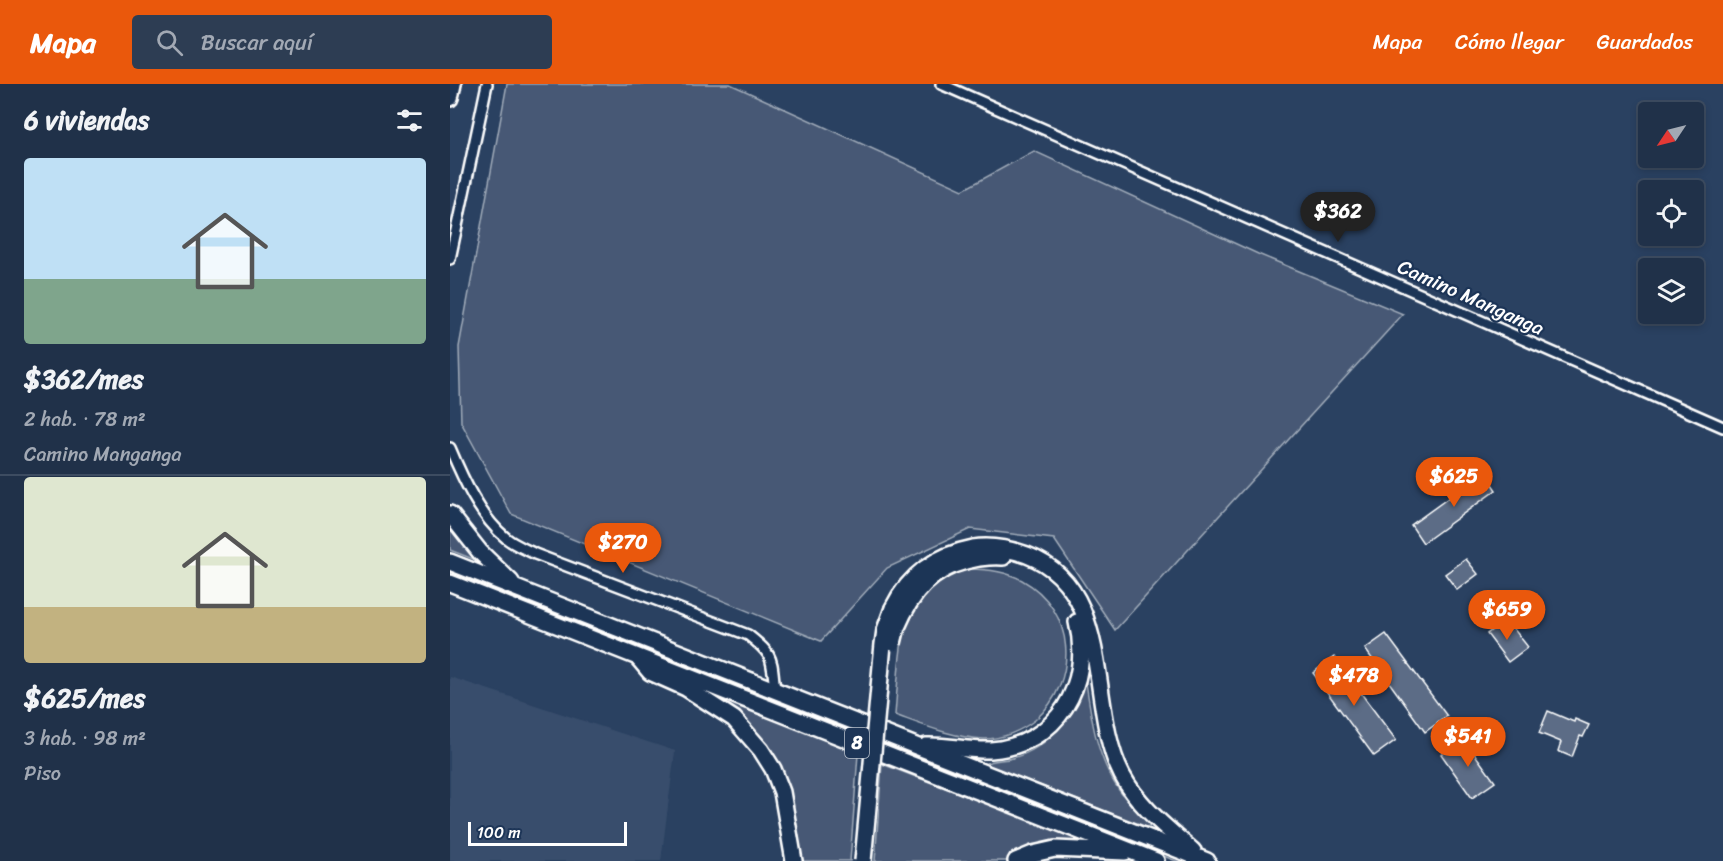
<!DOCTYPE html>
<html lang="es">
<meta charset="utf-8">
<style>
:root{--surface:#203149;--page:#2d3d53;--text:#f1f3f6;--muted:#a2a9b4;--line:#3d4c61;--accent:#ea580c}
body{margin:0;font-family:Sriracha,sans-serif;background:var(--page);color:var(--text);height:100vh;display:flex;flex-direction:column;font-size:22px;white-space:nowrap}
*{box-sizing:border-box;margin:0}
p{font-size:20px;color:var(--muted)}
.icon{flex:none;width:33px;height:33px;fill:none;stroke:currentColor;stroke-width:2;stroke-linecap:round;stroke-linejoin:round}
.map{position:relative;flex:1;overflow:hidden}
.side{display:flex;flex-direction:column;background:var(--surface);width:450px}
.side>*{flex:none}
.needle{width:39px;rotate:235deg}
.tools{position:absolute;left:1188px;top:18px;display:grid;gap:12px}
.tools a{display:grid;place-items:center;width:66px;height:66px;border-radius:6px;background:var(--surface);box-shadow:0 3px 9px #0003,0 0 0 2px var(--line);font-size:30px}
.scale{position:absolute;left:18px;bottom:15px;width:159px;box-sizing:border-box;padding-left:6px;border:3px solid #fff;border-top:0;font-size:16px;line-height:21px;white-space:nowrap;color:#fff;-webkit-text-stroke:4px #1d3557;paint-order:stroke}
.price{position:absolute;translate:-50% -51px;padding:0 14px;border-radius:21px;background:var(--accent);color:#fff;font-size:20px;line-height:39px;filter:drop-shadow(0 2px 3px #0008)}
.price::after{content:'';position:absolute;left:50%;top:36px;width:18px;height:14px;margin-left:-9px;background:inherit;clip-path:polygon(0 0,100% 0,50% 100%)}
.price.active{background:#222;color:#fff}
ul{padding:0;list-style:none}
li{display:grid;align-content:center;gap:12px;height:318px;padding:0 24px}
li+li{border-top:2px solid var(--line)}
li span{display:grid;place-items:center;height:186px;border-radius:6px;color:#555}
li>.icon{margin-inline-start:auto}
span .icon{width:108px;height:108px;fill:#fffc;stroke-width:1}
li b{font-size:26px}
h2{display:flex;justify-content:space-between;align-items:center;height:72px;padding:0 24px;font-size:26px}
header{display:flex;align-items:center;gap:36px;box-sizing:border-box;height:84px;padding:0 30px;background:var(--accent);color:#fff}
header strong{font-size:28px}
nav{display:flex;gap:33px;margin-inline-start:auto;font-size:21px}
.search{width:420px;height:54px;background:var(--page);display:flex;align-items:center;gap:15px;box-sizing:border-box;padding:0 21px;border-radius:6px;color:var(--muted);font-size:22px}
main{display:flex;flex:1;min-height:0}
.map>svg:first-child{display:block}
.built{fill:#394e6c}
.green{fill:#465975;stroke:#a2acba;stroke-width:1.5}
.building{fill:#5b6c86;stroke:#fff;stroke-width:1.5}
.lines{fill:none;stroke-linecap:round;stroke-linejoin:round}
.minor-casing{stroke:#fff;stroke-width:14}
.trunk-casing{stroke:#fff;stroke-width:20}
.minor{stroke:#1d3557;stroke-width:9}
.trunk{stroke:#1d3557;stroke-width:15}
.trunk-bridge-casing{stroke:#fff;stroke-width:20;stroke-linecap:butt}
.trunk-bridge{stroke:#1d3557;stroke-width:15}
.labels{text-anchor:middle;stroke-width:4.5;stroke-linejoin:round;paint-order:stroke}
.shield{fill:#1d3557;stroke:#bbc2cd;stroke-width:1.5}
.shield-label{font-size:18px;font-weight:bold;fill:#fff}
.street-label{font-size:20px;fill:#fff;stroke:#1d3557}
</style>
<header>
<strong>Mapa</strong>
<div class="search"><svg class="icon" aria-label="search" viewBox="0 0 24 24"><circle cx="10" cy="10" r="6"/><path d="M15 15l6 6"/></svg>Buscar aquí</div>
<nav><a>Mapa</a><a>Cómo llegar</a><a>Guardados</a></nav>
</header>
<main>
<section class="side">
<h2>6 viviendas<svg class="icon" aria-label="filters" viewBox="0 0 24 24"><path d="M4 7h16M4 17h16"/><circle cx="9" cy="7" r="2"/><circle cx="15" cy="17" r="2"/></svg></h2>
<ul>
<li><span style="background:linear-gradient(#bfe0f5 65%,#7fa58c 0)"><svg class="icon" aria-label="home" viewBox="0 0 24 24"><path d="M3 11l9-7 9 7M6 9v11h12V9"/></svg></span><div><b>$362/mes</b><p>2 hab. · 78 m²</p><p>Camino Manganga</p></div></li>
<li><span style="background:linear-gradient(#dfe7d0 70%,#c2b280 0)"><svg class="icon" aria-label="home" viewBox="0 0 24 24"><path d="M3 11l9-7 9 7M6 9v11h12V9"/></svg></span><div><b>$625/mes</b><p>3 hab. · 98 m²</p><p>Piso</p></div></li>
</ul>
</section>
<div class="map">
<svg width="1273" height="777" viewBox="0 0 1273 777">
<rect width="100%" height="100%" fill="#2a4161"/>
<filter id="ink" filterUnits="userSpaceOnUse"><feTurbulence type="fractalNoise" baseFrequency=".0167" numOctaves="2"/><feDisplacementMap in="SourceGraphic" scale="12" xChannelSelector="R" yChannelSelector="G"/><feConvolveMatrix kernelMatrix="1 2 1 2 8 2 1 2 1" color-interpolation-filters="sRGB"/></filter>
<g filter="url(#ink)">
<!-- built -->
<path class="built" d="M 0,593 L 225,667 L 211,777 L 0,777 Z"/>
<!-- green -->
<g class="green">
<path d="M 57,0 L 280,0 L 513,106 L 584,67 L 808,170 L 953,230 L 665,546 L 604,455 L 520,445 L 437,484 L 371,557 L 61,430 L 11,338 L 9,263 Z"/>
<path d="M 0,440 L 28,475 L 28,477 L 0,466 Z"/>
<path d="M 0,483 L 610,724 L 618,731 L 609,731 L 15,497 L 0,491 Z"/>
<path d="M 519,485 C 538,485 555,487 572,496 C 626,526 630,597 585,636 C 571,647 552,655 534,655 C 504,654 473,641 445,631 L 449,580 L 455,533 L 479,506 L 505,489 Z"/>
<path d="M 636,598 C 641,634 647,675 669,706 C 678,719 689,729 701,740 L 697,743 L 535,680 C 543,675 553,677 563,674 C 601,663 622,632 636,598 Z"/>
<path d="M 260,606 L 408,670 L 400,777 L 348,777 L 333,702 L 259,611 Z"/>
<path d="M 432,680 L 646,761 L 580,766 L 556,777 L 425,777 Z"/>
<path d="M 654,745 L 663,746 L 743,777 L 726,777 L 661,751 Z"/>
</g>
<!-- building -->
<g class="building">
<path d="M 1034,388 L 1046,406 L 973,459 L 961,441 Z"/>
<path d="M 1016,475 L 1028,490 L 1007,506 L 995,490 Z"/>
<path d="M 1056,535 L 1078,563 L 1058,578 L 1037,550 Z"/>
<path d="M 936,550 L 997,632 L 975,648 L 915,565 Z"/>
<path d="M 884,573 L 946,656 L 924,672 L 863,589 Z"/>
<path d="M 1098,627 L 1124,638 L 1125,635 L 1139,641 L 1133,653 L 1130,652 L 1122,673 L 1108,667 L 1111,658 L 1089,649 Z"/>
<path d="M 1013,654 L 1045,698 L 1022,714 L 991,670 Z"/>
</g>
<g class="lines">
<!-- minor casing -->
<g class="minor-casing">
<g id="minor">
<path d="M 491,0 L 1273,343"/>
<path d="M 0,175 L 37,0"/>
<path d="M 0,364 C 13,395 30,433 56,454 C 64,461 76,465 85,470 L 298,551 C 325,572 321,574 325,606"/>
</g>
</g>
<!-- trunk casing -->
<g class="trunk-casing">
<g id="trunk">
<path d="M 0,14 L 3,0"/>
<path d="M 0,430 L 30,468 L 61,498"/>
<path d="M 0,478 L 757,777"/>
<path d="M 0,499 L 706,777"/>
<path d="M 443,524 C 459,491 487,471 523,464 C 541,461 560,465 577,471 C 666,505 636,622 672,691 C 689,723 717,744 743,767"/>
<path d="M 453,530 C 470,497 493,480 529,474 C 537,473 545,472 553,473"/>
<path d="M 189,575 L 200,588 L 236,604 L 284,635 L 311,666 L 323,685 L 332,708 L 344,777"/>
<path d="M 476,662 C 498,661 519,667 541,666 C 607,661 643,600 627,538"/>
<path d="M 566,777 L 583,770 L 605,765 L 675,768"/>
</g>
</g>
<!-- minor -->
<use href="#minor" class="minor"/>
<!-- trunk -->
<use href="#trunk" class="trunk"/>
<!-- trunk-bridge casing -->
<g class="trunk-bridge-casing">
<g id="trunk-bridge">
<path d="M 443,559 L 447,543 L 453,530"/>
<path d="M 413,777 L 433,560 L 435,546 L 443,524"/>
</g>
</g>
<!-- trunk-bridge -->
<use href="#trunk-bridge" class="trunk-bridge"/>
</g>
</g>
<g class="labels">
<!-- shield labels -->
<rect class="shield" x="395" y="644" width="24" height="30" rx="4.5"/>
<g class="shield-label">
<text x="407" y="665">8</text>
</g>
<!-- street labels -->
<g class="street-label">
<text transform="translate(1021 213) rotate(24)" y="7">Camino Manganga</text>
</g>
</g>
</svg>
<div class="tools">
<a><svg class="needle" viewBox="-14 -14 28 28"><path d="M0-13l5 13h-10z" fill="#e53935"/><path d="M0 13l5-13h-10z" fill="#a2a9b4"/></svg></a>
<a><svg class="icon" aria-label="locate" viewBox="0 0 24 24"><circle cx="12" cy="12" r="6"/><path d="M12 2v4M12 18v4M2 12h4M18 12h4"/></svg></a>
<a><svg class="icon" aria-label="layers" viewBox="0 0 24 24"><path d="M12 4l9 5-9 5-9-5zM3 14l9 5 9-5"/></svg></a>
</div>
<div class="scale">100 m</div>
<b class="price active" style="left:888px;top:159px">$362</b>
<b class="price" style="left:1004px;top:424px">$625</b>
<b class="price" style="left:173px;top:490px">$270</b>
<b class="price" style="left:1057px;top:557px">$659</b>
<b class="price" style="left:904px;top:623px">$478</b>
<b class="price" style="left:1018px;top:684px">$541</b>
</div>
</main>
